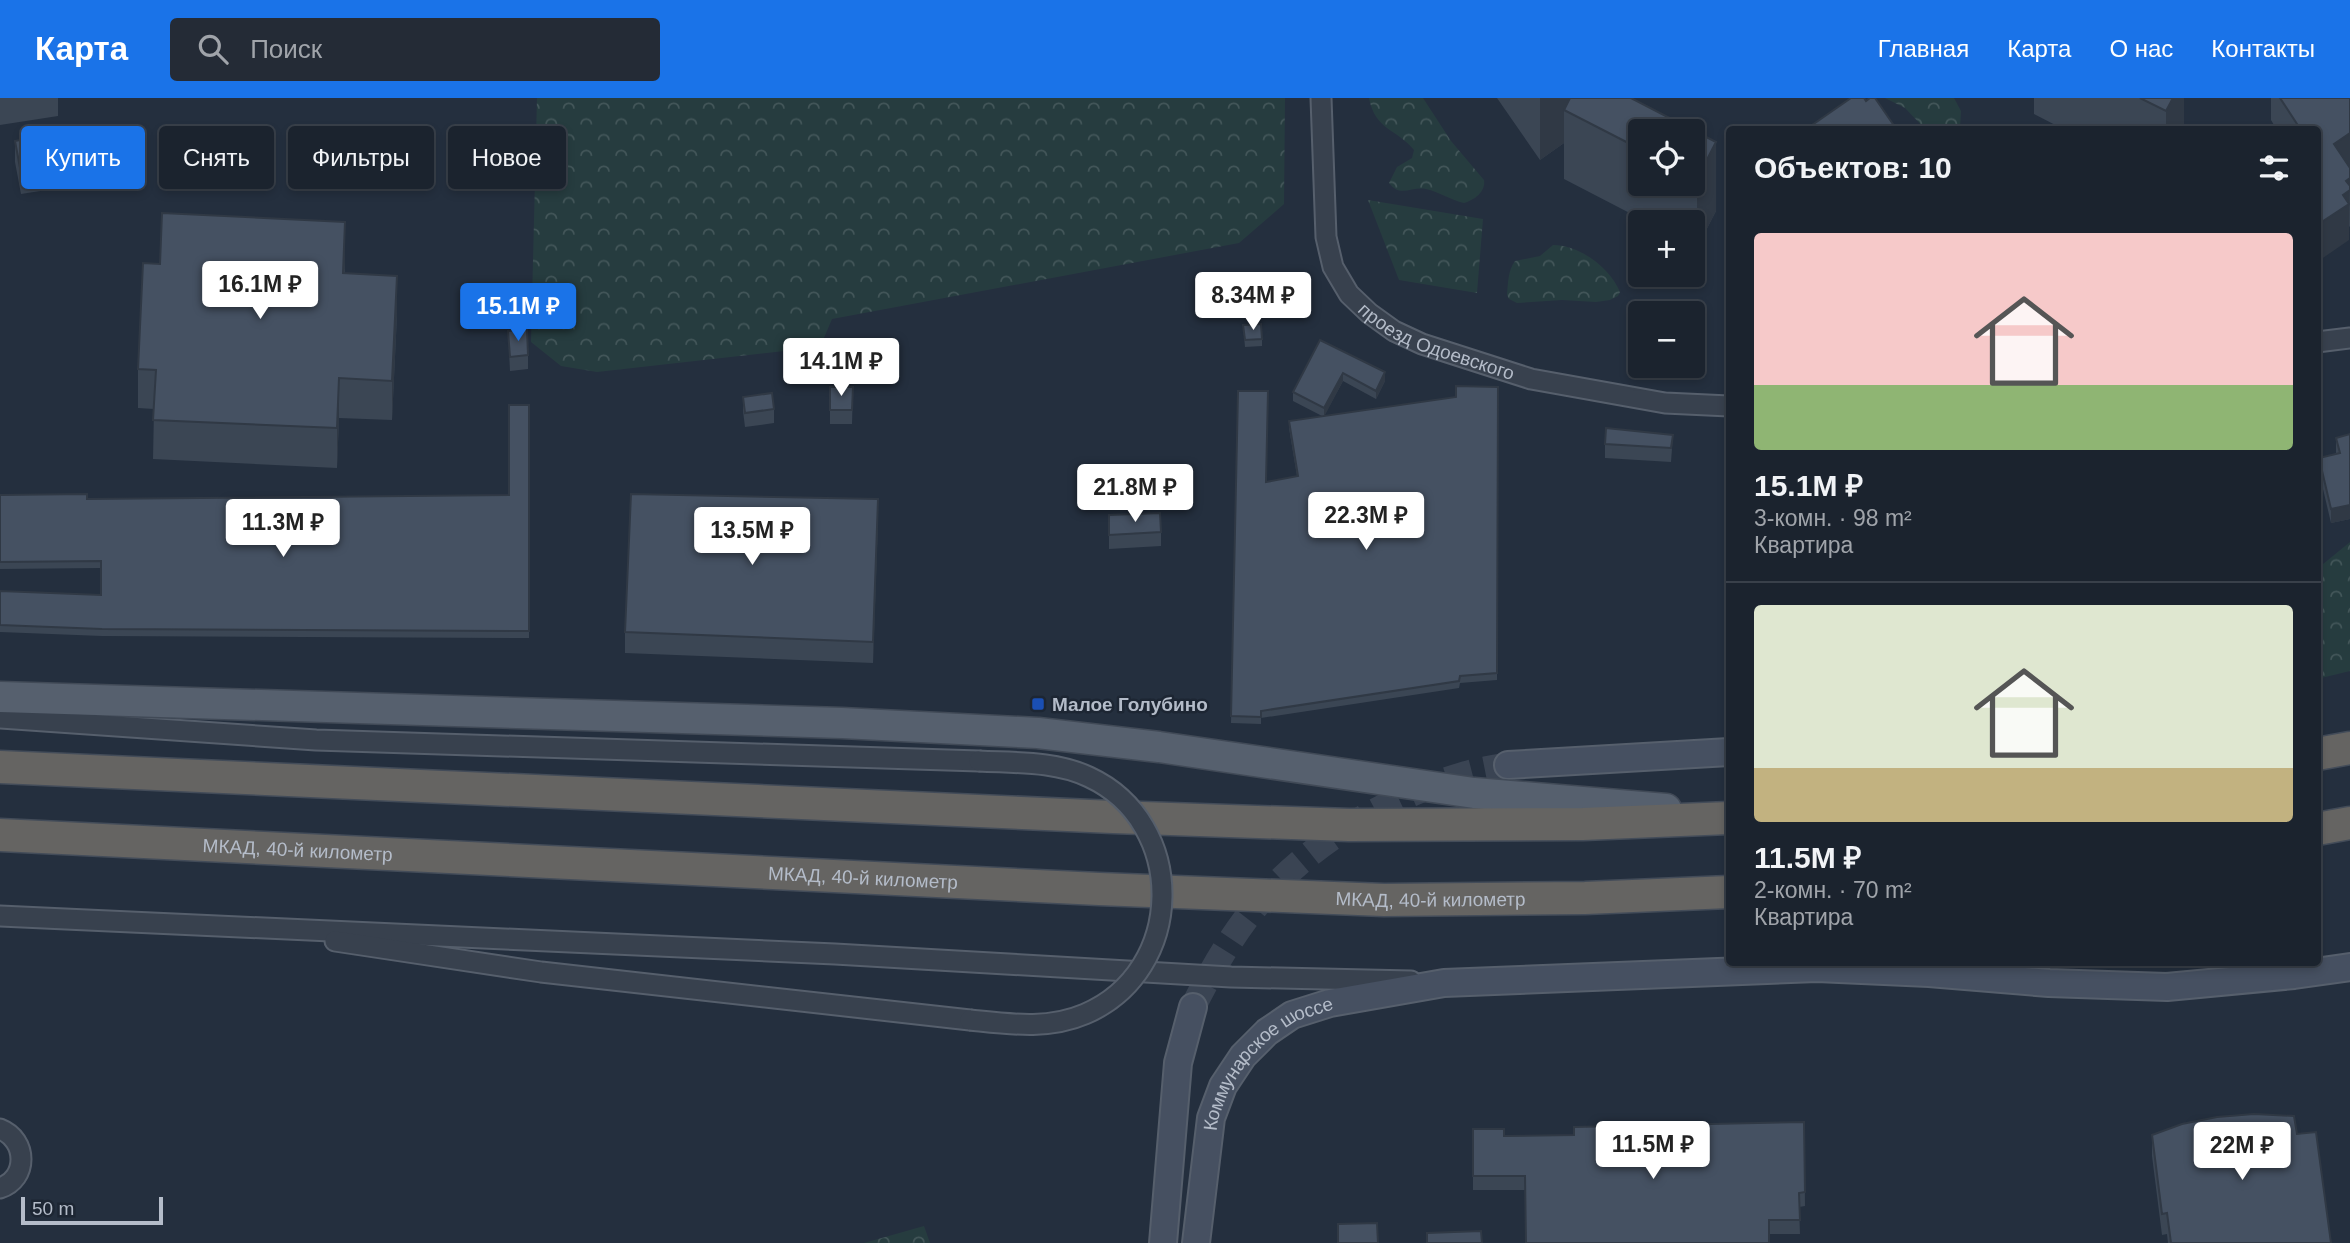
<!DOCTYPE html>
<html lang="ru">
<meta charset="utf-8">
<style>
:root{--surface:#1b232e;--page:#242b36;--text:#f1f3f6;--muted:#a0a4aa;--line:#39404a;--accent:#1a73e8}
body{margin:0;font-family:Helvetica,sans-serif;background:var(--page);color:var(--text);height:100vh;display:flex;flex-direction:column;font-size:26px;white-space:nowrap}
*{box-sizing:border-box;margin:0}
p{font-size:23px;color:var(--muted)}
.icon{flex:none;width:38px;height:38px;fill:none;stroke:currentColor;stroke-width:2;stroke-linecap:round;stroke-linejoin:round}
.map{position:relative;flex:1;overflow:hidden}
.side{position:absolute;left:1726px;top:28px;width:595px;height:840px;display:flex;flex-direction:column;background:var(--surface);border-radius:7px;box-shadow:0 4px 10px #0003,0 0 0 2px var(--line)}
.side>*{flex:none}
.banner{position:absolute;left:21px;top:28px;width:665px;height:63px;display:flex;gap:14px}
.tools{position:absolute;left:1628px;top:21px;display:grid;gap:14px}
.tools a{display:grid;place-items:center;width:77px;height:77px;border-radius:7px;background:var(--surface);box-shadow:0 4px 10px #0003,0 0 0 2px var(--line);font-size:35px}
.scale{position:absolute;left:21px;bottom:18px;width:142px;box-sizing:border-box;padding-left:7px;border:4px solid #b4bcc9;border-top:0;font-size:19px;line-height:24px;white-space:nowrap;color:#b4bcc9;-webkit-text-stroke:5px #1d2633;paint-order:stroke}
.price{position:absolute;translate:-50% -60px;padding:0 16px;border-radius:7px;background:#fff;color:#222;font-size:23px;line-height:46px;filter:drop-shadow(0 2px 4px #0008)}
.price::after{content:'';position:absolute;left:50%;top:42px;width:21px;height:16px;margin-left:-10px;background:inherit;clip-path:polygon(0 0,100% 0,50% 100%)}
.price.current{background:var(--accent);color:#fff}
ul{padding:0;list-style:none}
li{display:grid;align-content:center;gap:14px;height:371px;padding:0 28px}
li+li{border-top:2px solid var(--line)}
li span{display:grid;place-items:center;height:217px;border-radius:7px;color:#555}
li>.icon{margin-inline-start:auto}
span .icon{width:126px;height:126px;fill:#fffc;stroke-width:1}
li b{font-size:30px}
h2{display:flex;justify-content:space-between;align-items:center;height:84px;padding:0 28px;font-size:30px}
.pill{padding:0 24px;border-radius:7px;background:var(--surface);box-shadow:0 4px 10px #0003,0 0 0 2px var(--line);font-size:24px;line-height:63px}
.pill.current{background:var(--accent);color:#fff}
header{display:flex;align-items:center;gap:42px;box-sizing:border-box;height:98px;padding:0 35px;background:var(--accent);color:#fff}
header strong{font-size:33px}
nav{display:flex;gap:38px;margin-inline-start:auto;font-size:24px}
.search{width:490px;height:63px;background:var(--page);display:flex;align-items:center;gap:18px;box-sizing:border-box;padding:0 24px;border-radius:7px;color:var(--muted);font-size:26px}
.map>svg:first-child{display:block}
.forest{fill:url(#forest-crowns)}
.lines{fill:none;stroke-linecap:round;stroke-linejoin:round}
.secondary-tunnel{stroke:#3a4453;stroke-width:26;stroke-dasharray:26 13;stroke-linecap:butt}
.minor-casing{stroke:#565f6c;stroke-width:23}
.secondary-casing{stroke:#565f6c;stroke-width:30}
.primary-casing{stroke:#414a57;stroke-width:33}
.trunk-casing{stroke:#434c59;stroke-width:35}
.minor{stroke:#38414e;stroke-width:19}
.secondary{stroke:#465061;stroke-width:26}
.primary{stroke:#56606e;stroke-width:30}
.trunk{stroke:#656462;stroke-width:32}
.minor-bridge-casing{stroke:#565f6c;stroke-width:23;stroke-linecap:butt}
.minor-bridge{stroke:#38414e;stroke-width:19}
.wall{fill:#3b4654;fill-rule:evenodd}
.shaded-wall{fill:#303945}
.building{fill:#455162;stroke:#303945;stroke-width:2}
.transit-dot{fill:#1a4fb4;stroke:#1d2633;stroke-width:2.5}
.labels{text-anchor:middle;stroke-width:5;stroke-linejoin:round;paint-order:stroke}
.street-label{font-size:19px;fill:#b4bcc9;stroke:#1d2633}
.poi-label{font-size:19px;font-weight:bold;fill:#b4bcc9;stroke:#1d2633;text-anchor:start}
</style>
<header>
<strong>Карта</strong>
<div class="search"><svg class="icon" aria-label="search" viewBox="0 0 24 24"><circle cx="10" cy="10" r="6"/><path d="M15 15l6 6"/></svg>Поиск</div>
<nav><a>Главная</a><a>Карта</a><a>О нас</a><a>Контакты</a></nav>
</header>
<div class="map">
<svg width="2350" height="1145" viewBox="0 0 2350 1145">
<defs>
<pattern id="forest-crowns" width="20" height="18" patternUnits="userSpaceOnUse" patternTransform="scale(1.75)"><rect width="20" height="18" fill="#263c3f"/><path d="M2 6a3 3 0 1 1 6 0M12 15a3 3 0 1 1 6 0" fill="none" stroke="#435659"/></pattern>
</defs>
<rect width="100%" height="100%" fill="#242f3e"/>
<!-- forest -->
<g class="forest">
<path d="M 537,0 L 1285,0 L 1284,106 L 1239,145 L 832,221 L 820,249 L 597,274 L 561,268 L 531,244 Z"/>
<path d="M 1369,0 L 1423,0 L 1451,43 L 1484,82 C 1486,94 1474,102 1464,105 C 1451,102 1439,94 1426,91 C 1412,88 1400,100 1389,85 L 1397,69 L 1412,60 L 1414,52 C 1397,31 1375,32 1369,0 Z"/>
<path d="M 1885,0 L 1954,0 L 1961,13 L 1960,30 L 1925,31 L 1905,10 Z"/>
<path d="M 1368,102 L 1483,121 L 1477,195 L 1399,182 Z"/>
<path d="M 1553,147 C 1580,147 1610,170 1620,194 L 1618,198 L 1610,202 L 1596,204 L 1562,202 L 1517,205 L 1509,201 L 1507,197 C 1508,185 1508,172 1515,163 L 1540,158 Z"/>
<path d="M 2350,444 L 2350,573 L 2317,581 L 2317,471 Z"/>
<path d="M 924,1128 L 930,1145 L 864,1145 Z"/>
</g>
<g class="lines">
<!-- secondary-tunnel -->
<path class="secondary-tunnel" d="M 1193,909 C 1208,879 1225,849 1245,822 C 1299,751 1381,701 1466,676 C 1479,672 1494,670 1508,667"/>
<!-- minor casing -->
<g class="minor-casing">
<g id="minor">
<path id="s1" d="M 1321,0 L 1326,139 L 1333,169 L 1349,196 L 1369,215 L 1394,233 L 1422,246 L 1531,281 L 1665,305 L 1729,308"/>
<path d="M 2317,244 L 2350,240"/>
<path d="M 0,620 L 316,642 L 979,663"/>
<path d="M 0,818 L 835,856 L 1231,879 L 1411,883"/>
<path d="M 335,843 L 541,874 L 970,922"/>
<path d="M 0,1031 C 28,1042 28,1081 0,1090"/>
</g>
</g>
<!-- secondary casing -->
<g class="secondary-casing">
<g id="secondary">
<path d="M 1508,667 L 1729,654"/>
<path d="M 1163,1145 L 1178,965 L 1193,909"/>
<path id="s2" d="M 1196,1145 L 1211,1020 L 1223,988 L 1243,958 L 1267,934 L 1292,917 L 1330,905 L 1444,885 L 1817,870 L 1929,875 L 2049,885 L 2167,889 L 2294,877 L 2350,869"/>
</g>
</g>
<!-- primary casing -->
<g class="primary-casing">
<path id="primary" d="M 0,599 L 842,625 L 1038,635 L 1159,649 L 1474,695 L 1666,711"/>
</g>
<!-- trunk casing -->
<g class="trunk-casing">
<g id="trunk">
<path d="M 2317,656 L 2350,650"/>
<path d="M 0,669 L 1113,719 L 1349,727 L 1583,726 L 1729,720"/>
<path d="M 2317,731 L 2350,725"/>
<path id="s3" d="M 0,737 L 1099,791 L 1384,802 L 1585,800 L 1729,794"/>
</g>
</g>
<!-- minor -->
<use href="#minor" class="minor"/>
<!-- secondary -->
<use href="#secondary" class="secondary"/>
<!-- primary -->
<use href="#primary" class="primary"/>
<!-- trunk -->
<use href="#trunk" class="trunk"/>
<!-- minor-bridge casing -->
<g class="minor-bridge-casing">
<path id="minor-bridge" d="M 970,922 C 1009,926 1048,932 1085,916 C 1186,873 1188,725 1089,679 C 1055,663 1016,665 979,663"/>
</g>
<!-- minor-bridge -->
<use href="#minor-bridge" class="minor-bridge"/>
</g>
<!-- wall -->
<g class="wall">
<path d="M 0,0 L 58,0 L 58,18 L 0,27 Z"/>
<path d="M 1497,0 L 1631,0 L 1716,44 L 1716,113 L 1697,150 L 1692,148 L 1692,124 L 1647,124 L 1564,81 L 1564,45 L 1540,62 ZM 1640,33 L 1692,33 L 1692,86 L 1640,86 Z"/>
<path d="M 2034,0 L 2184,0 L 2184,32 L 2065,32 L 2034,16 Z"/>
<path d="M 2271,0 L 2350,0 L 2350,128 L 2349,129 L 2349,142 L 2317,32 L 2277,32 L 2271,22 Z"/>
<path d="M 15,43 L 66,68 L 66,89 L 21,96 L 15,64 Z"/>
<path d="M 345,163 L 345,175 L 397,217 L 392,322 L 339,320 L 337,370 L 153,361 L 154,311 L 138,310 L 138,271 L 160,166 Z"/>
<path d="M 1243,227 L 1262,241 L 1262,248 L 1245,249 Z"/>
<path d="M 508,233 L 528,257 L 528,271 L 510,273 Z"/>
<path d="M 1320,242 L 1385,283 L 1376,301 L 1343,283 L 1324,318 L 1456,299 L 1498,289 L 1497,582 L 1460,585 L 1459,590 L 1261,620 L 1261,626 L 1231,625 L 1238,293 L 1266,384 L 1297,378 L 1289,330 L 1289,323 L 1322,318 L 1293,303 L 1293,294 Z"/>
<path d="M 830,289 L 853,289 L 852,326 L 830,326 Z"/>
<path d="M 743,299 L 774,311 L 774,325 L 745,329 L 743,313 Z"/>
<path d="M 529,307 L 529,540 L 102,538 L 0,534 L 0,493 L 101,497 L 101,470 L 0,471 L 0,397 L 87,401 L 509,397 Z"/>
<path d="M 2350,336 L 2350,421 L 2331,425 L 2319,374 L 2319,360 L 2336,356 L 2336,340 Z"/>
<path d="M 1673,337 L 1671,364 L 1605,360 L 1605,346 Z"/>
<path d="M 1109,417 L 1161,434 L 1161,448 L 1109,451 Z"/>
<path d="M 878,422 L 873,565 L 625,555 L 625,534 Z"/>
<path d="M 1804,1024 L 1805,1108 L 1799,1109 L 1800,1136 L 1769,1136 L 1525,1092 L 1473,1092 L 1473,1031 L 1504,1038 L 1574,1037 Z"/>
<path d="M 2297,1036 L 2331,1145 L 2168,1145 L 2167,1136 L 2162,1137 L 2152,1058 L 2152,1037 Z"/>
</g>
<!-- shaded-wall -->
<g class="shaded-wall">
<path d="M 1540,0 L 1573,0 L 1564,12 L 1564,45 L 1540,62 Z"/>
<path d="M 2173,0 L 2184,0 L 2184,32 L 2166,32 L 2166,13 Z"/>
<path d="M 2350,35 L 2350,71 L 2334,46 Z"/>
<path d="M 1716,44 L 1716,113 L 1697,150 L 1697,81 Z"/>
<path d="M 2350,80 L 2349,142 L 2317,164 L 2317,127 L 2343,97 L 2346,83 Z"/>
<path d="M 345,124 L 345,163 L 343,214 L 343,175 Z"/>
<path d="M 397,178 L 397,217 L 392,322 L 392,283 Z"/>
<path d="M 1385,274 L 1385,283 L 1376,301 L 1376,293 Z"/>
<path d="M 1343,275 L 1343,283 L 1324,319 L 1324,310 Z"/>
<path d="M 339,280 L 339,320 L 337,370 L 337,330 Z"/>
<path d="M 878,401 L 878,422 L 873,565 L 873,544 Z"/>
<path d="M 2350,407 L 2350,421 L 2331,425 L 2331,411 Z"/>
</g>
<!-- building -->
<g class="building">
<path d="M 1570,0 L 1631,0 L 1716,44 L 1697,81 L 1692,78 L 1692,33 L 1640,33 L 1640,51 L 1564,12 Z"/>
<path d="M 1851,0 L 1864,0 L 1866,3 L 1870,0 L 1875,0 L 1897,32 L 1805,32 Z"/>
<path d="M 2140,0 L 2173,0 L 2166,13 Z"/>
<path d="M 2280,0 L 2350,0 L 2350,35 L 2334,46 L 2350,70 L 2350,80 L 2346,83 L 2350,88 L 2350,92 L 2343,97 L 2349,106 L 2317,127 L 2317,32 L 2301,32 Z"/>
<path d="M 61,34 L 66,68 L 21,75 L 15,43 Z"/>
<path d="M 162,115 L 345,124 L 343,175 L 397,178 L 392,283 L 339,280 L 337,330 L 153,322 L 156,272 L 138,271 L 143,165 L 160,166 Z"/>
<path d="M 1261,226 L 1262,241 L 1245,242 L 1243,227 Z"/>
<path d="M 527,231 L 528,257 L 510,259 L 508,233 Z"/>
<path d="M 1320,242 L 1385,274 L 1376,293 L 1343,275 L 1324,310 L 1293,294 Z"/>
<path d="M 1456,288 L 1498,289 L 1497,575 L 1460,578 L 1459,583 L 1261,613 L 1261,619 L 1231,618 L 1238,293 L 1268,293 L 1266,384 L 1298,378 L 1289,323 L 1456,299 Z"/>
<path d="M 830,289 L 853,289 L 852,312 L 830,312 Z"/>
<path d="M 772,295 L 774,311 L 745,315 L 743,299 Z"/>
<path d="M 509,307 L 529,307 L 529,533 L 102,531 L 0,527 L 0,493 L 101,497 L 101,463 L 0,464 L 0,397 L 87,396 L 87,401 L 509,397 Z"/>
<path d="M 1606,330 L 1673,337 L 1671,350 L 1605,346 Z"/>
<path d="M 2350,336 L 2350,407 L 2331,411 L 2319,360 L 2340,355 L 2336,340 Z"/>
<path d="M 631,396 L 878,401 L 873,544 L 625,534 Z"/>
<path d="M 1160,415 L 1161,434 L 1109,437 L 1109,417 Z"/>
<path d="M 2254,1016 L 2294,1018 L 2297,1036 L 2316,1034 L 2331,1145 L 2171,1145 L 2167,1115 L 2162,1116 L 2152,1037 L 2182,1026 L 2217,1019 Z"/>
<path d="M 1804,1024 L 1805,1094 L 1799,1095 L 1800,1122 L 1769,1122 L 1769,1145 L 1526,1145 L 1525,1078 L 1473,1078 L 1473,1031 L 1504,1031 L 1504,1038 L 1574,1037 L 1574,1029 Z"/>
<path d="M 1377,1125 L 1378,1145 L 1338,1145 L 1338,1126 Z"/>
<path d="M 1481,1133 L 1482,1145 L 1427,1145 L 1427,1135 Z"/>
</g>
<!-- markers -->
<rect class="transit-dot" x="1031" y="599" width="14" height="14" rx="3.5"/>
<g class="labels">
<!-- street labels -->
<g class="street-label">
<text dy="7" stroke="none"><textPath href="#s1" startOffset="303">проезд Одоевского</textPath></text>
<text dy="7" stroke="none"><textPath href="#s3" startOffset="298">МКАД, 40-й километр</textPath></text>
<text dy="7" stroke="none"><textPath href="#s3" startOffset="864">МКАД, 40-й километр</textPath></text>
<text dy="7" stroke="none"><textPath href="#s3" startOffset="1432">МКАД, 40-й километр</textPath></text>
<text dy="7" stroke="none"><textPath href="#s2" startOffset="208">Коммунарское шоссе</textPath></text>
</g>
<!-- poi labels -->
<g class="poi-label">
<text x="1052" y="613">Малое Голубино</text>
</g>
</g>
</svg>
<div class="tools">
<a><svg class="icon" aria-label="locate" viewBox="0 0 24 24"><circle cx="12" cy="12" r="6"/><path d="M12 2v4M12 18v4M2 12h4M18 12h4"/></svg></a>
<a>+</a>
<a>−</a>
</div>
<div class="scale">50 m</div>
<b class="price" style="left:260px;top:223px">16.1M ₽</b>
<b class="price" style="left:1253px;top:234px">8.34M ₽</b>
<b class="price current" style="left:518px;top:245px">15.1M ₽</b>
<b class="price" style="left:841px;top:300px">14.1M ₽</b>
<b class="price" style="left:1135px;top:426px">21.8M ₽</b>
<b class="price" style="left:1366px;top:454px">22.3M ₽</b>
<b class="price" style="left:283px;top:461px">11.3M ₽</b>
<b class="price" style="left:752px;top:469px">13.5M ₽</b>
<b class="price" style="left:1653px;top:1083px">11.5M ₽</b>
<b class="price" style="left:2242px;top:1084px">22M ₽</b>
<div class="banner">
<a class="pill current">Купить</a>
<a class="pill">Снять</a>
<a class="pill">Фильтры</a>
<a class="pill">Новое</a>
</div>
<section class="side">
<h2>Объектов: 10<svg class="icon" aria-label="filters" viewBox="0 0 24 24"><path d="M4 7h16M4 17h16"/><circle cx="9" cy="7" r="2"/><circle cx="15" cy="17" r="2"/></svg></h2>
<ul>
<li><span style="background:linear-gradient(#f6c9c9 70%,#8fb573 0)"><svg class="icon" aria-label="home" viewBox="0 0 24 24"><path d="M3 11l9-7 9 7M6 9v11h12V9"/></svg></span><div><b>15.1M ₽</b><p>3-комн. · 98 m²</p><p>Квартира</p></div></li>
<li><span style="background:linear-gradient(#dfe7d0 75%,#c2b280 0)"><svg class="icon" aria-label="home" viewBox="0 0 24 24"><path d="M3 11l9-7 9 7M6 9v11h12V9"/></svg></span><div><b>11.5M ₽</b><p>2-комн. · 70 m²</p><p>Квартира</p></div></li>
</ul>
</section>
</div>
